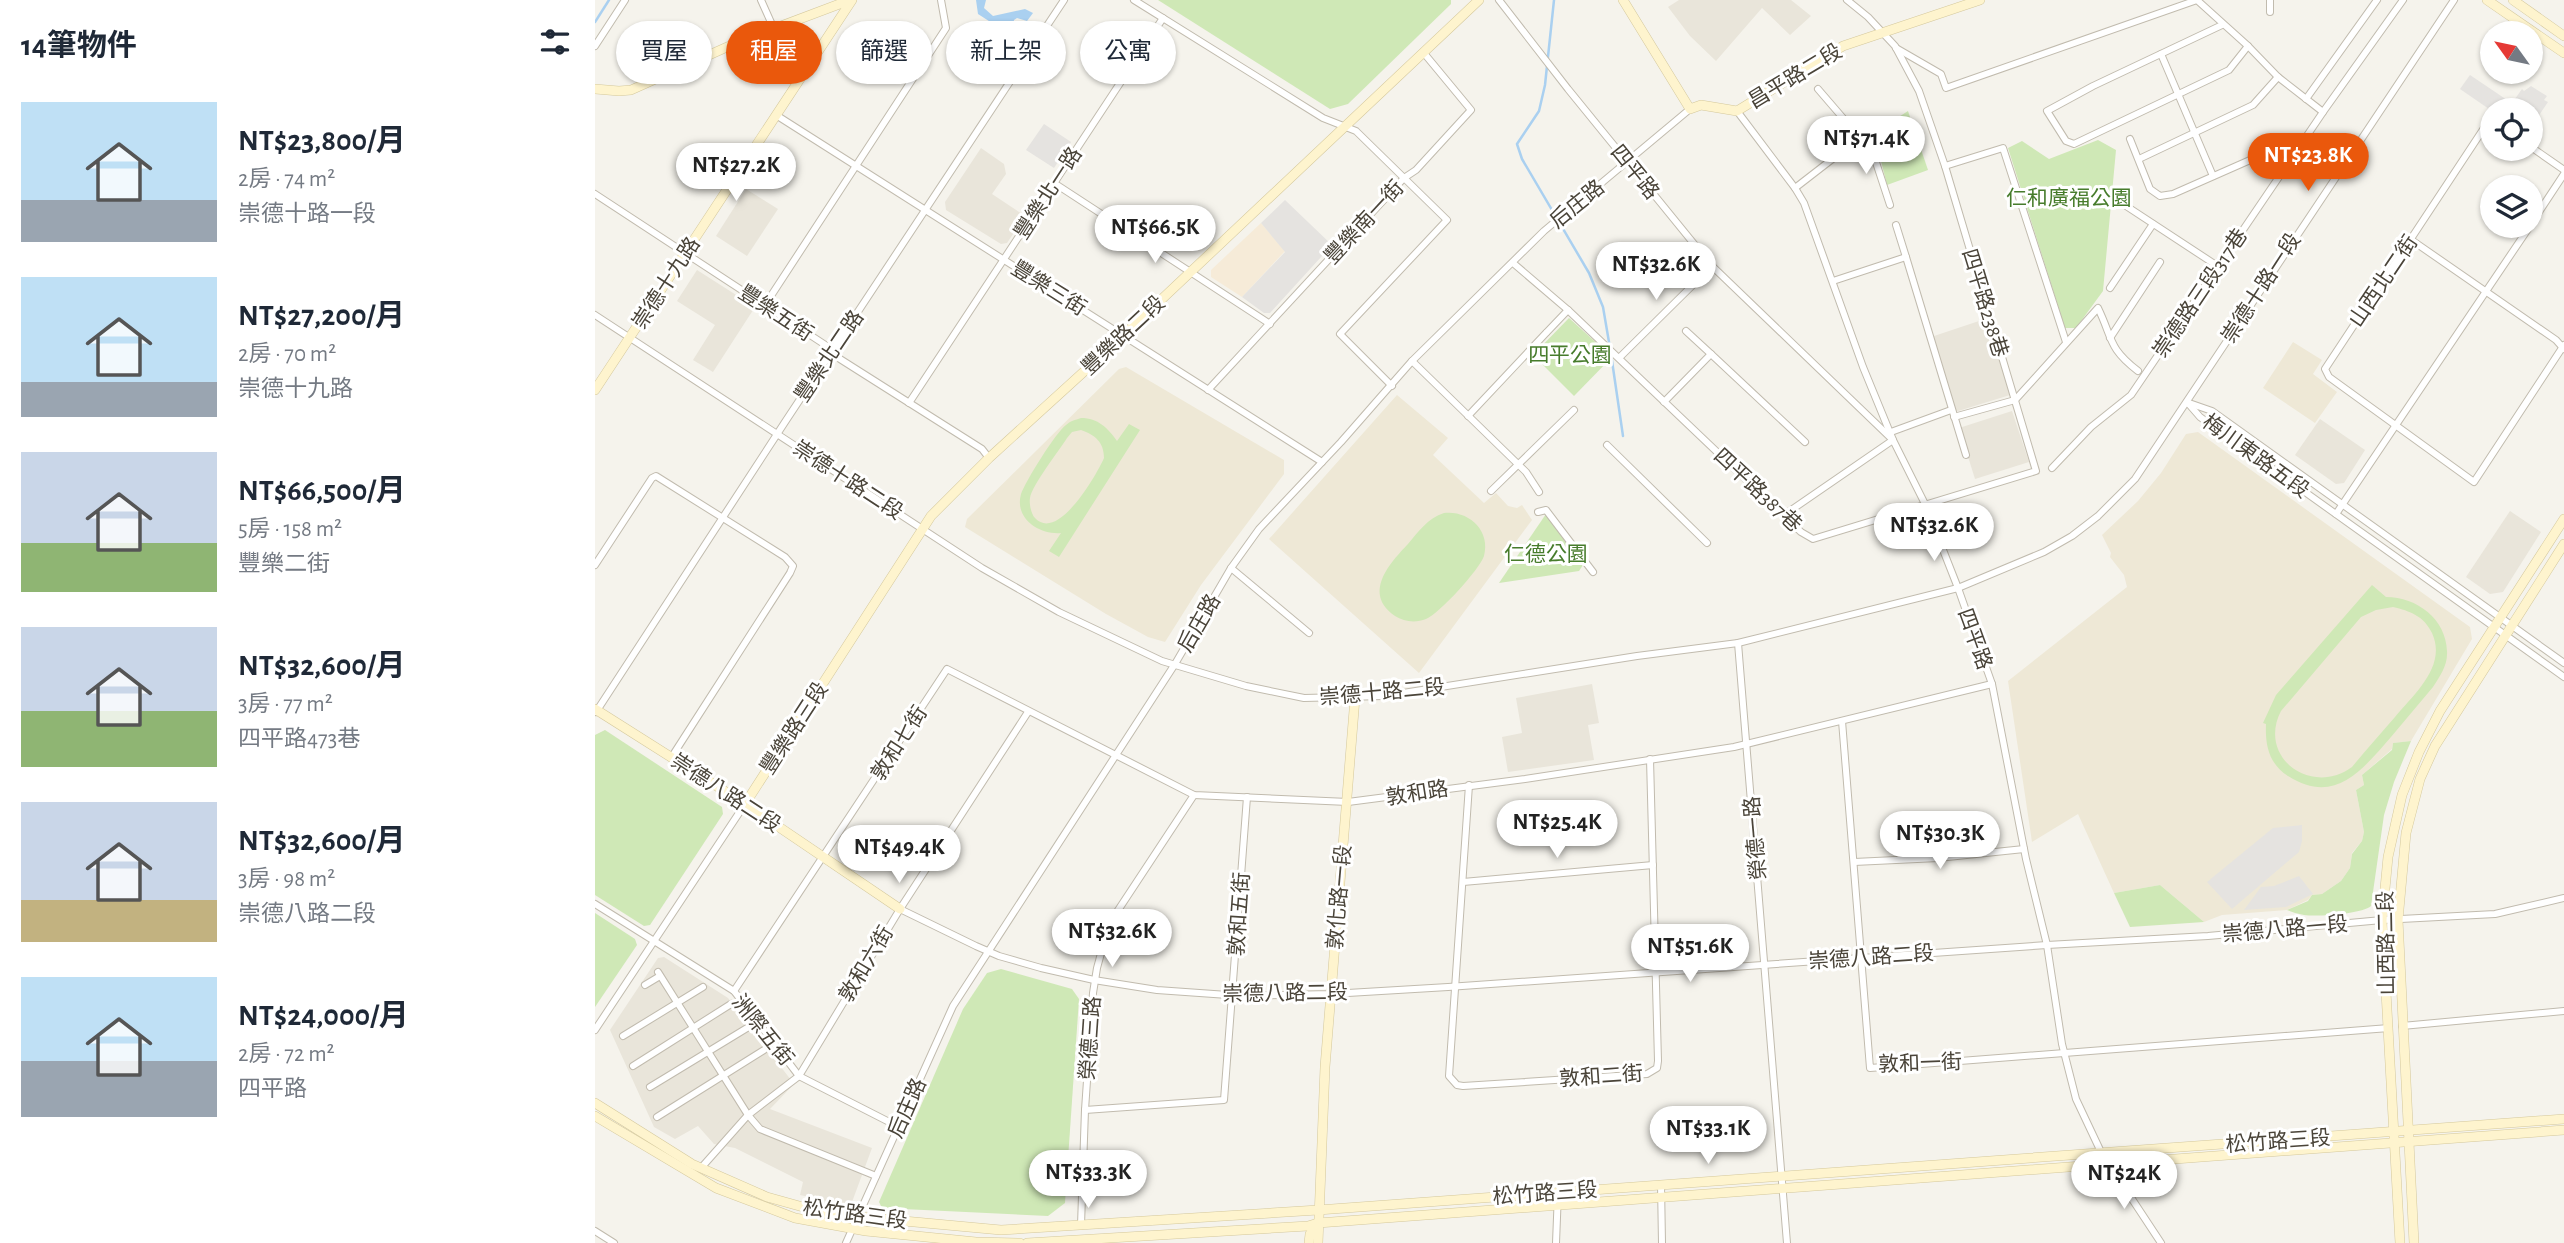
<!DOCTYPE html>
<html lang="zh-TW">
<meta charset="utf-8">
<style>
:root{--surface:#fff;--page:#f6f6f7;--text:#1f2937;--muted:#747a83;--accent:#ea580c}
body{margin:0;font-family:"Alegreya Sans","Noto Sans TC",sans-serif;background:var(--page);color:var(--text);height:100vh;display:flex;flex-direction:column;font-size:26px;white-space:nowrap}
*{box-sizing:border-box;margin:0}
p{font-size:23px;color:var(--muted)}
.icon{flex:none;width:38px;height:38px;fill:none;stroke:currentColor;stroke-width:2;stroke-linecap:round;stroke-linejoin:round}
.map{position:relative;flex:1;overflow:hidden}
.details{display:flex;flex-direction:column;background:var(--surface);width:595px}
.details>*{flex:none}
.banner{position:absolute;left:21px;top:21px;width:665px;height:63px;display:flex;gap:14px}
.needle{width:46px;rotate:303deg}
.buttons{position:absolute;left:1885px;top:21px;display:grid;gap:14px}
.buttons a{display:grid;place-items:center;width:63px;height:63px;border-radius:50%;background:var(--surface);box-shadow:0 2px 5px #0004;font-size:35px}
.price{position:absolute;translate:-50% -60px;padding:0 16px;border-radius:24px;background:#fff;color:#222;font-size:23px;line-height:46px;filter:drop-shadow(0 2px 4px #0008)}
.price::after{content:'';position:absolute;left:50%;top:42px;width:21px;height:16px;margin-left:-10px;background:inherit;clip-path:polygon(0 0,100% 0,50% 100%)}
.price.current{background:var(--accent);color:#fff}
ul{padding:0;list-style:none}
li{display:flex;align-items:center;gap:21px;height:175px;padding:0 21px}
li span{display:grid;place-items:center;flex:none;width:196px;height:140px;border-radius:0px;color:#555}
li>.icon{margin-inline-start:auto}
span .icon{width:84px;height:84px;fill:#fffc;stroke-width:1}
li b{font-size:30px}
h2{display:flex;justify-content:space-between;align-items:center;height:84px;padding:0 21px;font-size:30px}
.pill{padding:0 24px;border-radius:32px;background:var(--surface);box-shadow:0 2px 5px #0004;font-size:24px;line-height:63px}
.pill.current{background:var(--accent);color:#fff}
main{display:flex;flex:1;min-height:0}
.map>svg:first-child{display:block}
.residential{fill:#e9e5da}
.commercial{fill:#f6ebd8}
.education{fill:#eee8d6}
.green{fill:#cfe8b6;fill-rule:evenodd}
.parking{fill:#e5e3e0}
.water{fill:#aad0f0}
.lines{fill:none;stroke-linecap:round;stroke-linejoin:round}
.stream{stroke:#aad0f0;stroke-width:2.5}
.street-casing{stroke:#c1bbae;stroke-width:8}
.secondary-casing{stroke:#d4c89c;stroke-width:10}
.street{stroke:#fff;stroke-width:6}
.secondary{stroke:#fef4ce;stroke-width:9}
.labels{text-anchor:middle;stroke-width:6;stroke-linejoin:round;paint-order:stroke}
.street-label{font-size:21px;fill:#4a4439;stroke:#fff}
.park-label{font-size:21px;fill:#477c2c;stroke:#fff}
</style>
<main>
<section class="details">
<h2>14筆物件<svg class="icon" aria-label="filters" viewBox="0 0 24 24"><path d="M4 7h16M4 17h16"/><circle cx="9" cy="7" r="2"/><circle cx="15" cy="17" r="2"/></svg></h2>
<ul>
<li><span style="background:linear-gradient(#bfe0f5 70%,#9aa5b1 0)"><svg class="icon" aria-label="home" viewBox="0 0 24 24"><path d="M3 11l9-7 9 7M6 9v11h12V9"/></svg></span><div><b>NT$23,800/月</b><p>2房 · 74 m²</p><p>崇德十路一段</p></div></li>
<li><span style="background:linear-gradient(#bfe0f5 75%,#9aa5b1 0)"><svg class="icon" aria-label="home" viewBox="0 0 24 24"><path d="M3 11l9-7 9 7M6 9v11h12V9"/></svg></span><div><b>NT$27,200/月</b><p>2房 · 70 m²</p><p>崇德十九路</p></div></li>
<li><span style="background:linear-gradient(#c9d6e8 65%,#8fb573 0)"><svg class="icon" aria-label="home" viewBox="0 0 24 24"><path d="M3 11l9-7 9 7M6 9v11h12V9"/></svg></span><div><b>NT$66,500/月</b><p>5房 · 158 m²</p><p>豐樂二街</p></div></li>
<li><span style="background:linear-gradient(#c9d6e8 60%,#8fb573 0)"><svg class="icon" aria-label="home" viewBox="0 0 24 24"><path d="M3 11l9-7 9 7M6 9v11h12V9"/></svg></span><div><b>NT$32,600/月</b><p>3房 · 77 m²</p><p>四平路473巷</p></div></li>
<li><span style="background:linear-gradient(#c9d6e8 70%,#c2b280 0)"><svg class="icon" aria-label="home" viewBox="0 0 24 24"><path d="M3 11l9-7 9 7M6 9v11h12V9"/></svg></span><div><b>NT$32,600/月</b><p>3房 · 98 m²</p><p>崇德八路二段</p></div></li>
<li><span style="background:linear-gradient(#bfe0f5 60%,#9aa5b1 0)"><svg class="icon" aria-label="home" viewBox="0 0 24 24"><path d="M3 11l9-7 9 7M6 9v11h12V9"/></svg></span><div><b>NT$24,000/月</b><p>2房 · 72 m²</p><p>四平路</p></div></li>
</ul>
</section>
<div class="map">
<svg width="1969" height="1243" viewBox="0 0 1969 1243">
<rect width="100%" height="100%" fill="#f5f3ec"/>
<!-- residential -->
<g class="residential">
<path d="M 1084,0 L 1196,0 L 1216,16 L 1195,35 L 1167,8 L 1121,61 L 1095,36 L 1073,7 Z"/>
<path d="M 386,148 L 409,164 L 411,174 L 397,194 L 430,216 L 412,243 L 406,244 L 351,210 L 350,202 Z"/>
<path d="M 151,189 L 183,209 L 152,256 L 121,236 Z"/>
<path d="M 102,270 L 160,307 L 118,372 L 98,360 L 120,325 L 82,301 Z"/>
<path d="M 1393,318 L 1415,395 L 1360,412 L 1336,337 Z"/>
<path d="M 1417,411 L 1434,462 L 1380,479 L 1364,428 Z"/>
<path d="M 1725,419 L 1770,450 L 1749,483 L 1741,484 L 1700,455 Z"/>
<path d="M 1915,511 L 1946,532 L 1908,592 L 1895,594 L 1871,577 Z"/>
<path d="M 997,684 L 1004,723 L 993,725 L 999,760 L 913,772 L 907,737 L 927,733 L 921,698 Z"/>
<path d="M 69,957 L 133,998 L 199,1084 L 175,1109 L 277,1148 L 257,1202 L 250,1205 L 205,1195 L 208,1182 L 140,1148 L 119,1144 L 103,1126 L 80,1139 L 59,1127 L 15,1030 L 63,958 Z"/>
</g>
<!-- commercial -->
<path class="commercial" d="M 666,223 L 690,251 L 647,297 L 616,277 L 616,270 Z"/>
<!-- education -->
<g class="education">
<path d="M 1698,342 L 1727,360 L 1718,374 L 1742,392 L 1720,423 L 1668,388 Z"/>
<path d="M 531,367 L 689,460 L 689,474 L 606,585 L 570,642 L 553,637 L 511,614 L 370,527 L 372,519 L 524,369 Z"/>
<path d="M 802,395 L 853,438 L 838,455 L 889,503 L 901,493 L 913,506 L 922,508 L 927,505 L 937,520 L 824,673 L 674,539 Z"/>
<path d="M 1603,432 L 1875,627 L 1877,639 L 1816,741 L 1798,743 L 1797,749 L 1767,775 L 1769,785 L 1761,790 L 1769,832 L 1767,841 L 1757,853 L 1755,868 L 1746,881 L 1727,894 L 1717,895 L 1713,900 L 1692,910 L 1627,915 L 1609,922 L 1565,885 L 1519,893 L 1483,814 L 1437,842 L 1413,681 L 1532,587 L 1529,575 L 1515,557 L 1516,553 L 1507,535 L 1543,501 L 1566,473 L 1591,434 Z"/>
</g>
<!-- green -->
<g class="green">
<path d="M 563,0 L 856,0 L 856,4 L 753,104 L 735,109 Z"/>
<path d="M 1313,111 L 1333,170 L 1292,185 L 1279,133 Z"/>
<path d="M 1503,140 L 1521,150 L 1508,291 L 1481,328 L 1470,328 L 1413,148 L 1427,141 L 1454,159 Z"/>
<path d="M 974,318 L 1017,357 L 979,396 L 938,355 Z"/>
<path d="M 486,418 C 503,418 513,428 522,441 L 534,424 L 545,430 L 464,557 L 454,551 L 466,533 C 445,535 419,519 426,494 C 430,482 461,432 471,425 C 475,421 480,420 486,418 ZM 486,430 C 500,435 509,442 509,458 C 502,474 463,543 440,518 C 436,514 434,503 435,498 C 437,485 464,451 472,438 L 477,432 Z"/>
<path d="M 849,513 C 873,510 896,530 889,556 C 884,570 845,613 831,619 C 821,623 809,622 800,616 C 767,593 795,563 813,544 C 823,532 833,518 849,513 Z"/>
<path d="M 951,514 L 988,565 L 984,571 L 904,583 Z"/>
<path d="M 1777,585 L 1791,597 C 1822,597 1851,619 1852,651 C 1853,665 1845,676 1838,687 C 1824,704 1810,720 1796,737 C 1767,770 1740,806 1693,776 C 1674,764 1670,745 1671,724 L 1668,723 L 1681,695 ZM 1798,607 C 1815,611 1829,616 1837,633 C 1852,666 1820,693 1800,717 C 1786,733 1771,750 1757,767 C 1716,797 1662,757 1686,711 L 1766,617 L 1781,610 Z"/>
<path d="M 10,730 L 127,807 L 128,814 L 55,925 L 49,926 L 0,895 L 0,735 Z"/>
<path d="M 1816,741 L 1799,782 L 1789,815 L 1776,906 C 1767,914 1722,917 1709,915 C 1703,914 1697,912 1692,910 L 1713,901 L 1717,895 L 1727,894 L 1746,881 L 1755,868 L 1757,854 L 1767,841 L 1769,832 L 1761,790 L 1769,785 L 1767,775 L 1797,750 L 1798,743 Z"/>
<path d="M 1565,885 L 1609,922 L 1535,927 L 1519,893 Z"/>
<path d="M 0,913 L 40,939 L 42,945 L 0,1007 Z"/>
<path d="M 406,969 L 477,989 L 484,999 L 470,1203 L 453,1216 L 287,1208 L 284,1202 L 368,1009 L 392,973 Z"/>
</g>
<!-- parking -->
<g class="parking">
<path d="M 1875,75 L 1915,102 L 1909,110 L 1897,111 L 1865,89 Z"/>
<path d="M 1936,86 L 1952,96 L 1949,100 L 1953,102 L 1936,127 L 1936,110 L 1912,110 L 1927,89 L 1929,91 Z"/>
<path d="M 449,124 L 476,142 L 459,168 L 431,150 Z"/>
<path d="M 690,200 L 737,245 L 675,313 L 669,313 L 647,297 L 690,252 L 666,223 Z"/>
<path d="M 1707,825 L 1707,841 L 1704,852 L 1637,909 L 1612,882 L 1678,828 Z"/>
<path d="M 1704,876 L 1718,894 L 1691,907 L 1649,910 L 1666,887 L 1679,886 Z"/>
</g>
<!-- water -->
<path class="water" d="M 381,0 L 391,0 L 389,8 L 398,16 L 430,9 L 438,13 L 432,21 L 422,18 L 419,20 L 417,33 L 408,38 L 400,34 L 397,23 L 383,14 Z"/>
<g class="lines">
<!-- stream -->
<g class="stream">
<path d="M 959,0 L 950,85 L 944,111 L 922,144 L 927,159 L 994,273 L 1008,307 L 1015,348"/>
<path d="M 0,22 L 14,0"/>
<path d="M 1016,354 L 1028,436"/>
</g>
<!-- street casing -->
<g class="street-casing">
<g id="street">
<path d="M 166,0 L 195,65 L 205,78"/>
<path d="M 539,0 L 728,118 L 761,131 L 852,220 L 745,334 L 797,386"/>
<path d="M 904,0 L 973,89 L 1117,266 L 1298,440 L 1330,504 L 1363,588 L 1397,684 L 1431,859 L 1452,945 L 1467,1044 L 1481,1099 L 1506,1152 L 1566,1243"/>
<path d="M 1675,0 L 1675,12"/>
<path d="M 1627,25 L 1498,86 L 1452,111 L 1471,141 L 1479,144 L 1634,70 L 1653,46"/>
<path d="M 0,46 L 30,0"/>
<path d="M 1301,48 L 1346,74 L 1351,88 L 1602,0 L 1653,46 L 1683,77 L 1728,112"/>
<path d="M 1566,54 L 1618,176"/>
<path d="M 1223,89 L 1266,139"/>
<path d="M 1711,99 L 1782,0"/>
<path d="M 1142,111 L 1200,188 L 1209,203 L 1268,367 L 1298,440 L 1189,515"/>
<path d="M 181,115 L 727,462"/>
<path d="M 1897,121 L 1895,119 L 1730,369 L 1734,377 L 1879,482 L 1969,345"/>
<path d="M 1535,139 L 1555,189 L 1565,196 L 1578,194 L 1671,153 L 1703,149"/>
<path d="M 1936,147 L 1969,170"/>
<path d="M 1544,159 L 1658,105 L 1683,77"/>
<path d="M 1350,166 L 1408,148 L 1471,342"/>
<path d="M 459,183 L 675,324"/>
<path d="M 1200,188 L 1262,140 L 1273,138 L 1295,205"/>
<path d="M 0,194 L 238,350 L 245,359 L 387,449 L 394,458"/>
<path d="M 1522,200 L 1624,267"/>
<path d="M 1936,224 L 1969,174"/>
<path d="M 1301,225 L 1311,257"/>
<path d="M 1815,239 L 1961,340 L 1969,349"/>
<path d="M 918,263 L 973,310 L 1206,532 L 1218,539 L 1441,471 L 1350,166 L 1324,91 L 1300,46 L 1273,17 L 1252,0"/>
<path d="M 1238,281 L 1311,257 L 1371,455"/>
<path d="M 1515,288 L 1558,224"/>
<path d="M 170,305 L 351,28 L 346,0"/>
<path d="M 0,315 L 387,568 L 464,612 L 567,661 L 651,686 L 709,698 L 789,696 L 1042,656 L 1143,643 L 1363,588 L 1449,552 L 1477,536 L 1503,516 L 1540,479 L 1859,0"/>
<path d="M 1091,331 L 1116,354"/>
<path d="M 952,332 L 973,310"/>
<path d="M 1515,338 L 1565,262"/>
<path d="M 1024,358 L 1117,266"/>
<path d="M 817,361 L 931,472 L 944,492"/>
<path d="M 613,390 L 809,178 L 821,170 L 876,110 L 828,52"/>
<path d="M 1069,402 L 1116,354 L 1210,442"/>
<path d="M 1592,402 L 1605,417 L 1969,677"/>
<path d="M 314,403 L 568,18"/>
<path d="M 1594,403 L 1617,411 L 1969,663"/>
<path d="M 873,416 L 951,333"/>
<path d="M 1359,417 L 1420,400 L 1503,308 C 1518,339 1513,348 1543,371"/>
<path d="M 1296,432 L 1356,410"/>
<path d="M 1012,445 L 1112,543"/>
<path d="M 1457,468 L 1496,427 L 1536,395 L 1728,112 L 1808,0"/>
<path d="M 896,491 L 979,410"/>
<path d="M 943,512 L 951,510 L 998,572"/>
<path d="M 1741,514 L 1935,226"/>
<path d="M 0,565 L 57,478 L 61,476 L 190,557 L 198,566 L 195,573 L 76,758"/>
<path d="M 636,568 L 714,633"/>
<path d="M 1143,643 L 1192,1243"/>
<path d="M 1,712 L 190,422 L 469,0"/>
<path d="M 1247,721 L 1275,1068 L 1794,1028"/>
<path d="M 874,785 L 854,1076 L 862,1085 L 868,1086 L 1052,1074 L 1062,1068 L 1063,1061 L 1055,759"/>
<path d="M 1259,862 L 1343,858 L 1429,849"/>
<path d="M 868,882 L 1058,865"/>
<path d="M 0,904 L 139,991 L 204,1076 L 304,1127"/>
<path d="M 305,909 L 381,946 L 404,956 L 446,968 L 499,980 L 562,990 L 647,996 L 736,994 L 853,987 L 1452,945 L 1613,936 L 1787,920 L 1900,914 L 1969,898"/>
<path d="M 63,972 L 153,1115 L 165,1129 L 281,1176"/>
<path d="M 50,985 L 65,976"/>
<path d="M 139,991 L 352,669 L 599,795 L 753,802 L 930,779 L 1139,747 L 1397,684"/>
<path d="M 1807,1026 L 1969,1011"/>
<path d="M 0,1030 L 150,804"/>
<path d="M 28,1036 L 108,987"/>
<path d="M 38,1066 L 136,1004"/>
<path d="M 55,1087 L 152,1028"/>
<path d="M 490,1110 L 629,1100 L 652,797"/>
<path d="M 62,1117 L 169,1050"/>
<path d="M 106,1168 L 153,1115 L 204,1076 L 305,909 L 433,712"/>
<path d="M 1066,1184 L 1067,1243"/>
<path d="M 486,1225 L 490,1110 L 498,993 L 502,968 L 514,924 L 599,795"/>
<path d="M 0,1231 L 19,1243"/>
<path d="M 251,1243 L 358,1006 L 580,664 L 636,568 L 664,529 L 746,442 L 817,361 L 949,231 L 1095,109"/>
<path d="M 961,1243 L 963,1192"/>
</g>
</g>
<!-- secondary casing -->
<g class="secondary-casing">
<g id="secondary">
<path d="M 1028,0 L 1095,109 L 1106,105 L 1142,111 L 1248,46 L 1385,0"/>
<path d="M 1892,0 L 1969,53"/>
<path d="M 1918,0 L 1969,36"/>
<path d="M 0,89 L 24,91 L 36,90 L 141,43 L 255,0"/>
<path d="M 0,390 L 257,0"/>
<path d="M 0,709 L 150,804 L 305,909"/>
<path d="M 150,804 L 336,516 L 394,458 L 516,347 L 884,0"/>
<path d="M 0,1103 L 97,1164 L 172,1197 L 233,1214 L 406,1230 L 723,1210 L 1969,1119"/>
<path d="M 0,1116 L 121,1188 L 200,1218 L 271,1231 L 381,1242 L 425,1243"/>
<path d="M 432,1243 L 713,1226 L 723,1223 L 1969,1130"/>
<path d="M 714,1243 L 715,1234 L 722,1224"/>
<path d="M 723,1243 L 730,1067 L 760,698"/>
<path d="M 1805,1243 L 1787,920 L 1793,857 L 1807,795 L 1824,752 L 1845,711 L 1969,519"/>
<path d="M 1819,1243 L 1803,920 L 1811,833 L 1825,779 L 1840,746 L 1969,544"/>
</g>
</g>
<!-- street -->
<use href="#street" class="street"/>
<!-- secondary -->
<use href="#secondary" class="secondary"/>
</g>
<g class="labels">
<!-- street labels -->
<g class="street-label">
<text transform="translate(1200 76) rotate(-31)" y="7">昌平路二段</text>
<text transform="translate(1040 172) rotate(51)" y="7">四平路</text>
<text transform="translate(453 193) rotate(-57)" y="7">豐樂北一路</text>
<text transform="translate(982 204) rotate(-39)" y="7">后庄路</text>
<text transform="translate(769 222) rotate(-47)" y="7">豐樂南一街</text>
<text transform="translate(1788 281) rotate(-56)" y="7">山西北二街</text>
<text transform="translate(71 283) rotate(-57)" y="7">崇德十九路</text>
<text transform="translate(454 288) rotate(32)" y="7">豐樂三街</text>
<text transform="translate(1666 288) rotate(-57)" y="7">崇德十路一段</text>
<text transform="translate(1605 293) rotate(-56)" y="7">崇德路三段317巷</text>
<text transform="translate(1390 303) rotate(73)" y="7">四平路238巷</text>
<text transform="translate(181 313) rotate(33)" y="7">豐樂五街</text>
<text transform="translate(528 335) rotate(-43)" y="7">豐樂路二段</text>
<text transform="translate(234 356) rotate(-56)" y="7">豐樂北二路</text>
<text transform="translate(1661 456) rotate(36)" y="7">梅川東路五段</text>
<text transform="translate(253 480) rotate(33)" y="7">崇德十路二段</text>
<text transform="translate(1163 490) rotate(43)" y="7">四平路387巷</text>
<text transform="translate(604 623) rotate(-60)" y="7">后庄路</text>
<text transform="translate(1380 639) rotate(70)" y="7">四平路</text>
<text transform="translate(787 692) rotate(-5)" y="7">崇德十路二段</text>
<text transform="translate(199 728) rotate(-57)" y="7">豐樂路三段</text>
<text transform="translate(304 743) rotate(-57)" y="7">敦和七街</text>
<text transform="translate(131 793) rotate(33)" y="7">崇德八路二段</text>
<text transform="translate(822 793) rotate(-9)" y="7">敦和路</text>
<text transform="translate(1160 838) rotate(-95)" y="7">榮德一路</text>
<text transform="translate(744 897) rotate(-85)" y="7">敦化路一段</text>
<text transform="translate(644 914) rotate(-86)" y="7">敦和五街</text>
<text transform="translate(1690 929) rotate(-5)" y="7">崇德八路一段</text>
<text transform="translate(1791 943) rotate(-91)" y="7">山西路二段</text>
<text transform="translate(1276 957) rotate(-4)" y="7">崇德八路二段</text>
<text transform="translate(271 964) rotate(-59)" y="7">敦和六街</text>
<text transform="translate(690 993) rotate(-1)" y="7">崇德八路二段</text>
<text transform="translate(168 1030) rotate(51)" y="7">洲際五街</text>
<text transform="translate(495 1038) rotate(-86)" y="7">榮德三路</text>
<text transform="translate(1325 1063) rotate(-2)" y="7">敦和一街</text>
<text transform="translate(1006 1076) rotate(-4)" y="7">敦和二街</text>
<text transform="translate(312 1108) rotate(-66)" y="7">后庄路</text>
<text transform="translate(1683 1141) rotate(-4)" y="7">松竹路三段</text>
<text transform="translate(950 1193) rotate(-4)" y="7">松竹路三段</text>
<text transform="translate(260 1214) rotate(8)" y="7">松竹路三段</text>
</g>
<!-- park labels -->
<g class="park-label">
<text x="1474" y="205">仁和廣福公園</text>
<text x="975" y="362">四平公園</text>
<text x="951" y="561">仁德公園</text>
</g>
</g>
</svg>
<div class="buttons">
<a><svg class="needle" viewBox="-14 -14 28 28"><path d="M0-13l5 13h-10z" fill="#e53935"/><path d="M0 13l5-13h-10z" fill="#747a83"/></svg></a>
<a><svg class="icon" aria-label="locate" viewBox="0 0 24 24"><circle cx="12" cy="12" r="6"/><path d="M12 2v4M12 18v4M2 12h4M18 12h4"/></svg></a>
<a><svg class="icon" aria-label="layers" viewBox="0 0 24 24"><path d="M12 4l9 5-9 5-9-5zM3 14l9 5 9-5"/></svg></a>
</div>
<b class="price" style="left:1271px;top:176px">NT$71.4K</b>
<b class="price current" style="left:1713px;top:193px">NT$23.8K</b>
<b class="price" style="left:141px;top:203px">NT$27.2K</b>
<b class="price" style="left:560px;top:265px">NT$66.5K</b>
<b class="price" style="left:1061px;top:302px">NT$32.6K</b>
<b class="price" style="left:1339px;top:563px">NT$32.6K</b>
<b class="price" style="left:962px;top:860px">NT$25.4K</b>
<b class="price" style="left:1345px;top:871px">NT$30.3K</b>
<b class="price" style="left:304px;top:885px">NT$49.4K</b>
<b class="price" style="left:517px;top:969px">NT$32.6K</b>
<b class="price" style="left:1095px;top:984px">NT$51.6K</b>
<b class="price" style="left:1113px;top:1166px">NT$33.1K</b>
<b class="price" style="left:493px;top:1210px">NT$33.3K</b>
<b class="price" style="left:1529px;top:1211px">NT$24K</b>
<div class="banner">
<a class="pill">買屋</a>
<a class="pill current">租屋</a>
<a class="pill">篩選</a>
<a class="pill">新上架</a>
<a class="pill">公寓</a>
</div>
</div>
</main>
